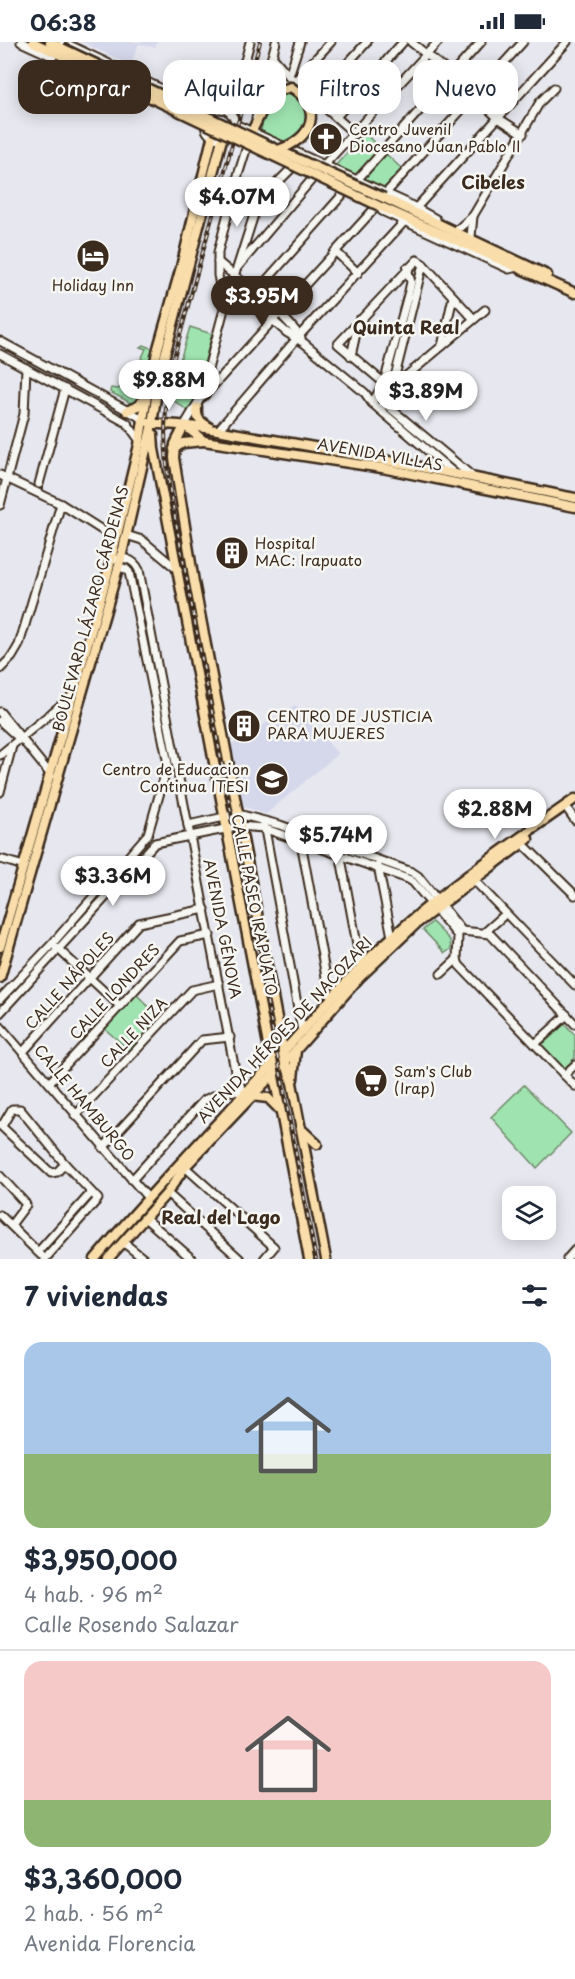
<!DOCTYPE html>
<html lang="es">
<meta charset="utf-8">
<style>
:root{--surface:#fff;--page:#f2f2f3;--text:#1f2937;--muted:#747a83;--line:#e0e1e3;--accent:#3b2a1e}
body{margin:0;font-family:"Playpen Sans",sans-serif;background:var(--page);color:var(--text);height:100vh;display:flex;flex-direction:column;font-size:22px;white-space:nowrap}
*{box-sizing:border-box;margin:0}
p{font-size:20px;color:var(--muted)}
.icon{flex:none;width:33px;height:33px;fill:none;stroke:currentColor;stroke-width:2;stroke-linecap:round;stroke-linejoin:round}
.map{position:relative;height:1217px;overflow:hidden}
.drawer{display:flex;flex-direction:column;background:var(--surface);flex:1}
.drawer>*{flex:none}
.guide{position:absolute;left:18px;top:18px;width:540px;height:54px;display:flex;gap:12px}
.fabs{position:absolute;left:502px;top:1144px;display:grid;gap:12px}
.fabs a{display:grid;place-items:center;width:54px;height:54px;border-radius:12px;background:var(--surface);box-shadow:0 3px 15px #0003;font-size:30px}
.price{position:absolute;translate:-50% -51px;padding:0 14px;border-radius:21px;background:#fff;color:#222;font-size:20px;line-height:39px;filter:drop-shadow(0 2px 3px #0008)}
.price::after{content:'';position:absolute;left:50%;top:36px;width:18px;height:14px;margin-left:-9px;background:inherit;clip-path:polygon(0 0,100% 0,50% 100%)}
.price.selected{background:var(--accent);color:#fff}
ul{padding:0;list-style:none}
li{display:grid;align-content:center;gap:12px;height:318px;padding:0 24px}
li+li{border-top:2px solid var(--line)}
li span{display:grid;place-items:center;height:186px;border-radius:18px;color:#555}
li>.icon{margin-inline-start:auto}
span .icon{width:108px;height:108px;fill:#fffc;stroke-width:1}
li b{font-size:26px}
h2{display:flex;justify-content:space-between;align-items:center;height:72px;padding:0 24px;font-size:26px}
.chip{padding:0 21px;border-radius:18px;background:var(--surface);box-shadow:0 3px 15px #0003;font-size:21px;line-height:54px}
.chip.selected{background:var(--accent);color:#fff}
.status{display:flex;justify-content:space-between;align-items:center;height:42px;padding:0 30px;background:var(--surface);direction:ltr}
.status svg{height:16px;fill:currentColor}
.map>svg:first-child{display:block}
.built{fill:#d5d7eb}
.green{fill:#9fe4b0;stroke:#6d8767;stroke-width:1.5}
.lines{fill:none;stroke-linecap:round;stroke-linejoin:round}
.minor-casing{stroke:#3b2a1e;stroke-width:11}
.major-casing{stroke:#3b2a1e;stroke-width:13}
.minor{stroke:#f6f6f2;stroke-width:7}
.major{stroke:#f9deab;stroke-width:8}
.rail-casing{stroke:#3b2a1e;stroke-width:4}
.rail{stroke:#f6f6f2;stroke-width:1.5;stroke-dasharray:4.5;stroke-linecap:butt}
.major-bridge-casing{stroke:#3b2a1e;stroke-width:13;stroke-linecap:butt}
.major-bridge{stroke:#f9deab;stroke-width:8}
.labels{text-anchor:middle;stroke-width:5;stroke-linejoin:round;paint-order:stroke}
.poi-label{font-size:15px;fill:#3b2a1e;stroke:#f6f6f2;text-anchor:start}
.street-label{font-size:15px;fill:#3b2a1e;stroke:#f6f6f2}
.quarter-label{font-size:18px;font-weight:bold;fill:#3b2a1e;stroke:#f6f6f2}
</style>
<div class="status"><b>06:38</b><svg viewBox="0 0 49 12"><path d="M0 12V9h3v3zM5 12V6h3v6zM10 12V3h3v9zM15 12V0h3v12zM26 1h20v11H26zM47 4h2v5h-2z"/></svg></div>
<div class="map">
<svg width="575" height="1217" viewBox="0 0 575 1217">
<rect width="100%" height="100%" fill="#e7e8ef"/>
<filter id="ink" filterUnits="userSpaceOnUse"><feTurbulence type="fractalNoise" baseFrequency=".0167" numOctaves="2"/><feDisplacementMap in="SourceGraphic" scale="12" xChannelSelector="R" yChannelSelector="G"/><feConvolveMatrix kernelMatrix="1 2 1 2 8 2 1 2 1" color-interpolation-filters="sRGB"/></filter>
<g filter="url(#ink)">
<!-- built -->
<g class="built">
<path d="M 82,0 L 157,0 L 155,5 L 139,2 L 130,23 Z"/>
<path d="M 295,663 L 338,712 L 266,772 L 240,763 L 230,704 Z"/>
</g>
<!-- green -->
<g class="green">
<path d="M 285,50 C 321,63 306,103 282,99 C 275,98 267,92 261,88 L 264,73 L 273,54 Z"/>
<path d="M 365,91 L 381,108 L 357,135 L 335,124 Z"/>
<path d="M 384,110 L 403,128 L 385,149 L 362,137 Z"/>
<path d="M 190,285 L 212,292 L 191,371 L 169,355 Z"/>
<path d="M 143,303 L 153,307 L 138,360 L 135,363 L 110,350 L 111,346 L 118,347 L 125,342 L 129,342 L 146,307 L 140,305 Z"/>
<path d="M 432,880 L 450,898 L 451,907 L 445,911 L 423,888 Z"/>
<path d="M 136,952 L 161,977 L 131,1010 L 105,987 Z"/>
<path d="M 565,982 L 575,993 L 575,1016 L 564,1027 L 541,1004 Z"/>
<path d="M 524,1043 L 571,1091 L 537,1126 L 491,1075 Z"/>
</g>
<g class="lines">
<!-- minor casing -->
<g class="minor-casing">
<g id="minor">
<path d="M 21,0 L 108,40"/>
<path d="M 63,0 L 210,70"/>
<path d="M 411,0 L 452,33 L 498,76 L 523,92"/>
<path d="M 272,14 L 289,34 L 355,92"/>
<path d="M 289,34 L 300,0"/>
<path d="M 295,39 L 331,0"/>
<path d="M 315,57 L 367,0"/>
<circle cx="220" cy="82" r="15"/>
<path d="M 222,67 L 234,30 L 244,20"/>
<path d="M 231,72 L 250,0"/>
<path d="M 336,75 L 403,0"/>
<path d="M 256,76 L 276,0"/>
<path d="M 235,82 L 407,161 L 436,177"/>
<path d="M 357,138 L 481,0"/>
<path d="M 386,151 L 523,0"/>
<path d="M 416,166 L 567,0"/>
<path d="M 382,169 L 509,227 L 517,225"/>
<path d="M 457,188 L 473,174 L 540,60 L 554,46"/>
<path d="M 471,195 L 473,174"/>
<path d="M 335,209 L 358,231"/>
<path d="M 218,220 C 246,244 280,266 301,296"/>
<path d="M 238,223 L 258,160 L 292,126"/>
<path d="M 231,241 L 286,290 L 304,301 L 365,351 L 372,361 L 455,432"/>
<path d="M 249,258 L 344,151"/>
<path d="M 224,265 L 218,233 L 218,210 L 235,143 L 249,98"/>
<path d="M 0,299 L 143,377"/>
<path d="M 442,304 L 453,255"/>
<path d="M 0,312 L 127,381 L 140,399"/>
<path d="M 351,314 L 359,278"/>
<path d="M 392,346 L 384,341 L 338,302 L 417,218 L 423,222 L 474,277"/>
<path d="M 392,346 L 485,268"/>
<path d="M 203,355 L 375,166"/>
<path d="M 383,360 L 473,435"/>
<path d="M 372,361 L 384,341 L 409,249 L 411,240 L 407,226"/>
<path d="M 380,368 L 392,346 L 423,222"/>
<path d="M 184,384 L 200,357 L 231,241 L 237,226 L 324,123 L 438,0"/>
<path d="M 219,387 L 299,294 L 404,180"/>
<path d="M 0,433 L 61,462 L 116,497"/>
<path d="M 39,442 L 65,347"/>
<path d="M 0,463 L 24,372 L 26,326"/>
<path d="M 126,493 L 142,498 L 178,528"/>
<path d="M 111,519 C 122,513 134,517 139,528 L 237,1039 L 244,1050 L 249,1053"/>
<path d="M 0,627 L 12,615 L 19,603 L 61,462"/>
<path d="M 0,670 L 51,733"/>
<path d="M 0,679 L 22,699"/>
<path d="M 0,713 L 72,654"/>
<path d="M 0,750 L 12,704"/>
<path d="M 568,768 L 575,778"/>
<path d="M 264,782 L 302,989"/>
<path d="M 188,783 L 238,772 L 280,783 L 412,830 L 418,834 L 462,889 L 490,892 L 575,982"/>
<path d="M 300,795 L 329,951"/>
<path d="M 520,799 L 575,853"/>
<path d="M 340,811 L 361,924"/>
<path d="M 0,817 L 24,824"/>
<path d="M 378,824 L 392,895"/>
<path d="M 471,835 L 575,943"/>
<path d="M 485,890 L 502,875"/>
<path d="M 56,905 L 120,964"/>
<path d="M 441,932 L 457,917"/>
<path d="M 0,957 L 52,902 L 148,792 L 168,722 L 129,530 L 126,527 L 118,525"/>
<path d="M 0,971 L 155,801 L 240,784 L 263,786 L 408,837 L 413,840 L 458,894 L 457,917 L 459,923 L 575,1044"/>
<path d="M 0,984 L 148,1156"/>
<path d="M 535,1002 L 567,973"/>
<path d="M 23,1010 L 139,881 L 205,867"/>
<path d="M 564,1033 L 575,1023"/>
<path d="M 49,1041 L 180,899 L 210,893"/>
<path d="M 75,1074 L 192,948 L 219,942"/>
<path d="M 0,1083 L 51,1131 L 57,1130 L 65,1122"/>
<path d="M 2,1084 L 12,1067 L 20,1067 L 65,1122 L 98,1157 L 45,1217"/>
<path d="M 103,1106 L 202,998 L 230,995"/>
<path d="M 185,1125 L 274,1205 L 264,1217"/>
<path d="M 0,1134 L 25,1161 L 26,1163 L 11,1183"/>
<path d="M 132,1138 L 204,1058 L 220,1051 L 231,1049 L 244,1050"/>
<path d="M 167,1151 L 240,1217"/>
<path d="M 0,1173 L 41,1213"/>
<path d="M 145,1176 L 192,1217"/>
<path d="M 123,1200 L 144,1217"/>
<path d="M 38,1210 L 91,1151"/>
<path d="M 567,1217 L 575,1208"/>
</g>
</g>
<!-- major casing -->
<g class="major-casing">
<g id="major">
<path d="M 33,0 L 58,12"/>
<path d="M 50,0 L 62,6"/>
<path d="M 252,89 L 269,55"/>
<path d="M 384,156 L 547,233"/>
<path d="M 379,164 L 575,251"/>
<path d="M 197,365 C 196,376 199,379 209,385"/>
<path d="M 127,369 L 138,364 L 146,354"/>
<path d="M 148,380 L 152,382 C 194,381 233,392 274,398 C 375,415 475,436 575,456"/>
<path d="M 184,384 L 175,402 L 174,416 L 194,540 L 285,1018 L 292,1041 L 326,1217"/>
<path d="M 185,384 L 204,399 L 382,426 L 575,465"/>
<path d="M 153,392 L 154,407 L 309,1217"/>
<path d="M 174,407 L 183,401 L 204,399"/>
<path d="M 0,905 L 107,534 L 139,403 L 147,354 L 158,306 L 181,225 L 212,96"/>
<path d="M 0,936 L 121,516 L 152,382 L 159,336 L 222,97"/>
<path d="M 293,1037 L 296,1008"/>
<path d="M 251,1054 L 268,1056 L 279,1067"/>
<path d="M 301,1087 L 317,1102"/>
<path d="M 95,1217 C 161,1138 234,1065 302,989 C 331,957 358,925 390,897 C 447,845 512,801 575,757"/>
<path d="M 108,1217 L 167,1151 L 185,1125 L 296,1008 L 360,935 L 416,882 L 528,797"/>
</g>
</g>
<!-- minor -->
<use href="#minor" class="minor"/>
<!-- major -->
<use href="#major" class="major"/>
<!-- rail casing -->
<g class="rail-casing">
<path id="rail" d="M 260,0 L 173,319 C 163,368 163,399 170,449 L 316,1217"/>
</g>
<!-- rail -->
<use href="#rail" class="rail"/>
<!-- major-bridge casing -->
<g class="major-bridge-casing">
<g id="major-bridge">
<path d="M 62,6 L 278,108 L 384,156"/>
<path d="M 58,12 L 379,164"/>
<path d="M 269,55 L 275,50 L 291,45 C 325,68 312,97 278,108"/>
</g>
</g>
<!-- major-bridge -->
<use href="#major-bridge" class="major-bridge"/>
</g>
</g>
<!-- icons -->
<defs>
<g id="church-disc" transform="scale(1.725)"><circle r="9.5" fill="#3b2a1e" stroke="#f6f6f2"/><path d="M-1.2-6h2.4v3.5h3.3v2.4h-3.3V6h-2.4V-.1h-3.3v-2.4h3.3Z" fill="#fff"/></g>
<g id="hotel-disc" transform="scale(1.725)"><circle r="9.5" fill="#3b2a1e" stroke="#f6f6f2"/><path d="M-6-4.5h1.5V1H6V5H4.5V3h-9V5H-6ZM-4 0a1.8 1.8 0 1 1 3.6 0ZM.5 0V-2.5h3Q6-2.5 6 0Z" fill="#fff"/></g>
<g id="building-disc" transform="scale(1.725)"><circle r="9.5" fill="#3b2a1e" stroke="#f6f6f2"/><path d="M-4-6H4V6H1V3H-1V6H-4ZM-2.5-4.3h1.7v1.8h-1.7ZM.8-4.3h1.7v1.8H.8ZM-2.5-1h1.7V.8h-1.7ZM.8-1h1.7V.8H.8Z" fill="#fff"/></g>
<g id="school-disc" transform="scale(1.725)"><circle r="9.5" fill="#3b2a1e" stroke="#f6f6f2"/><path d="M0-5L7-2L0 1L-7-2ZM-4 1L0 2.5L4 1V4Q0 6-4 4Z" fill="#fff"/></g>
<g id="supermarket-disc" transform="scale(1.725)"><circle r="9.5" fill="#3b2a1e" stroke="#f6f6f2"/><path d="M-6-5.5h2.5l.6 2H6L4.5 2H-2.5L-4.4-4H-6ZM-1.5 3.2a1.3 1.3 0 1 0 .1 0ZM3 3.2a1.3 1.3 0 1 0 .1 0Z" fill="#fff"/></g>
</defs>
<g fill-rule="evenodd">
<use href="#church-disc" x="326" y="97"/>
<use href="#hotel-disc" x="93" y="214"/>
<use href="#building-disc" x="232" y="511"/>
<use href="#building-disc" x="244" y="684"/>
<use href="#school-disc" x="272" y="737"/>
<use href="#supermarket-disc" x="371" y="1039"/>
</g>
<g class="labels">
<!-- poi labels -->
<g class="poi-label">
<text x="349" y="93">Centro Juvenil<tspan x="349" dy="17">Diocesano Juan Pablo II</tspan></text>
<text x="93" y="249" text-anchor="middle">Holiday Inn</text>
<text x="255" y="507">Hospital<tspan x="255" dy="17">MAC: Irapuato</tspan></text>
<text x="267" y="680">CENTRO DE JUSTICIA<tspan x="267" dy="17">PARA MUJERES</tspan></text>
<text x="249" y="733" text-anchor="end">Centro de Educacion<tspan x="249" dy="17">Continua ITESI</tspan></text>
<text x="394" y="1035">Sam's Club<tspan x="394" dy="17">(Irap)</tspan></text>
</g>
<!-- street labels -->
<g class="street-label">
<text transform="translate(380 413) rotate(10)" y="5">AVENIDA VILLAS</text>
<text transform="translate(91 567) rotate(-75)" y="5">BOULEVARD LÁZARO CÁRDENAS</text>
<text transform="translate(254 863) rotate(79)" y="5">CALLE PASEO IRAPUATO</text>
<text transform="translate(222 887) rotate(79)" y="5">AVENIDA GÉNOVA</text>
<text transform="translate(70 939) rotate(-48)" y="5">CALLE NÁPOLES</text>
<text transform="translate(115 950) rotate(-47)" y="5">CALLE LONDRES</text>
<text transform="translate(285 988) rotate(-47)" y="5">AVENIDA HÉROES DE NACOZARI</text>
<text transform="translate(134 991) rotate(-47)" y="5">CALLE NIZA</text>
<text transform="translate(84 1061) rotate(50)" y="5">CALLE HAMBURGO</text>
</g>
<!-- quarter labels -->
<g class="quarter-label">
<text x="493" y="147">Cibeles</text>
<text x="406" y="292">Quinta Real</text>
<text x="221" y="1182">Real del Lago</text>
</g>
</g>
</svg>
<div class="fabs">
<a><svg class="icon" aria-label="layers" viewBox="0 0 24 24"><path d="M12 4l9 5-9 5-9-5zM3 14l9 5 9-5"/></svg></a>
</div>
<b class="price" style="left:237px;top:186px">$4.07M</b>
<b class="price selected" style="left:262px;top:285px">$3.95M</b>
<b class="price" style="left:169px;top:369px">$9.88M</b>
<b class="price" style="left:426px;top:380px">$3.89M</b>
<b class="price" style="left:495px;top:798px">$2.88M</b>
<b class="price" style="left:336px;top:824px">$5.74M</b>
<b class="price" style="left:113px;top:865px">$3.36M</b>
<div class="guide">
<a class="chip selected">Comprar</a>
<a class="chip">Alquilar</a>
<a class="chip">Filtros</a>
<a class="chip">Nuevo</a>
</div>
</div>
<section class="drawer">
<h2>7 viviendas<svg class="icon" aria-label="filters" viewBox="0 0 24 24"><path d="M4 7h16M4 17h16"/><circle cx="9" cy="7" r="2"/><circle cx="15" cy="17" r="2"/></svg></h2>
<ul>
<li><span style="background:linear-gradient(#a9c7e8 60%,#8fb573 0)"><svg class="icon" aria-label="home" viewBox="0 0 24 24"><path d="M3 11l9-7 9 7M6 9v11h12V9"/></svg></span><div><b>$3,950,000</b><p>4 hab. · 96 m²</p><p>Calle Rosendo Salazar</p></div></li>
<li><span style="background:linear-gradient(#f6c9c9 75%,#8fb573 0)"><svg class="icon" aria-label="home" viewBox="0 0 24 24"><path d="M3 11l9-7 9 7M6 9v11h12V9"/></svg></span><div><b>$3,360,000</b><p>2 hab. · 56 m²</p><p>Avenida Florencia</p></div></li>
</ul>
</section>
